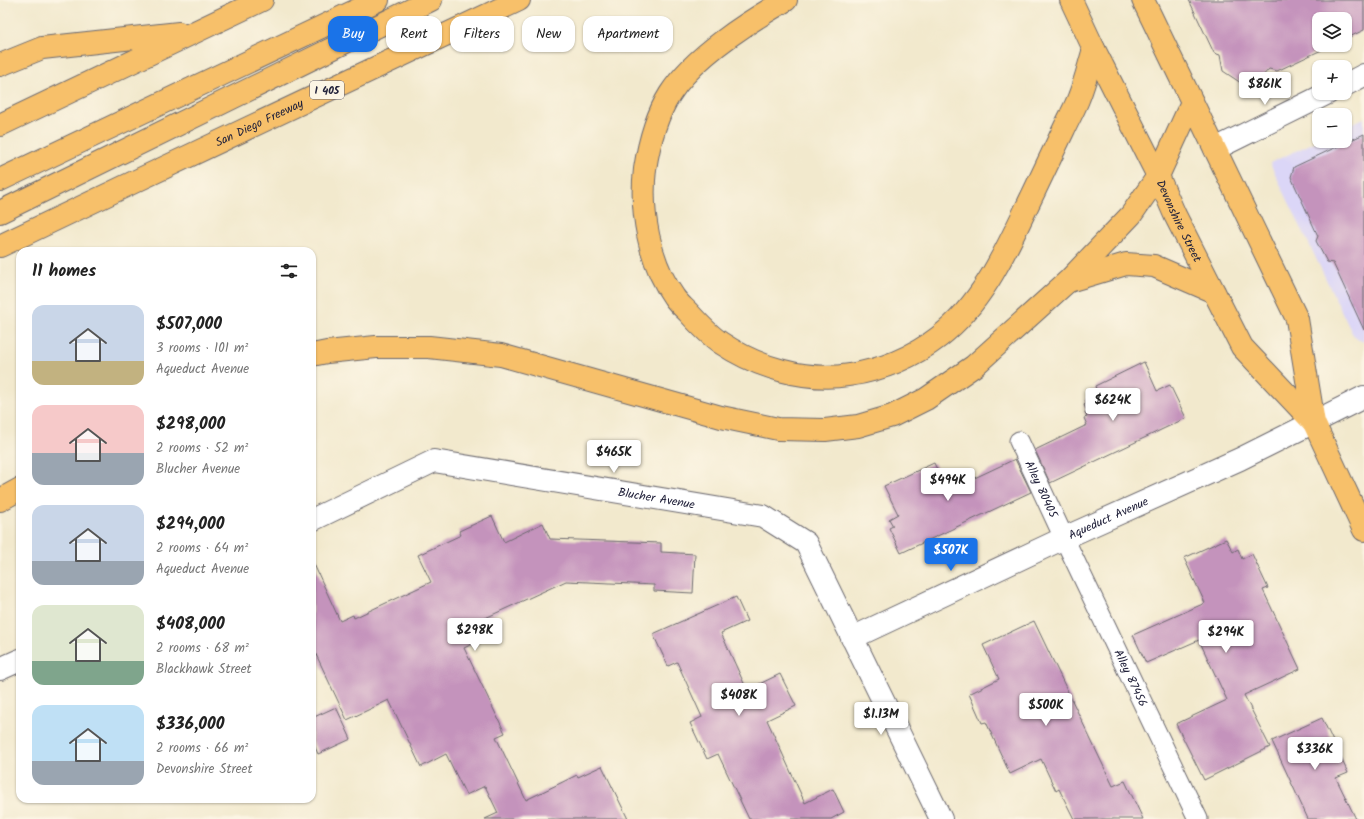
<!DOCTYPE html>
<meta charset="utf-8">
<style>
:root{--surface:#fff;--page:#f2f2f2;--text:#222;--muted:#767676;--accent:#1a73e8}
body{margin:0;font-family:Kalam,sans-serif;background:var(--page);color:var(--text);height:100vh;display:flex;flex-direction:column;font-size:15px;white-space:nowrap}
*{box-sizing:border-box;margin:0}
p{font-size:13px;color:var(--muted)}
.icon{flex:none;width:22px;height:22px;fill:none;stroke:currentColor;stroke-width:2;stroke-linecap:round;stroke-linejoin:round}
.map{position:relative;flex:1;overflow:hidden}
.drawer{position:absolute;left:16px;top:247px;width:300px;height:556px;display:flex;flex-direction:column;background:var(--surface);border-radius:12px;box-shadow:0 1px 3px #0004}
.drawer>*{flex:none}
.top-card{position:absolute;left:328px;top:16px;width:380px;height:36px;display:flex;gap:8px}
.buttons{position:absolute;left:1312px;top:12px;display:grid;gap:8px}
.buttons a{display:grid;place-items:center;width:40px;height:40px;border-radius:8px;background:var(--surface);box-shadow:0 1px 3px #0004;font-size:20px}
.price{position:absolute;translate:-50% -34px;padding:0 9px;border-radius:4px;background:#fff;color:#222;font-size:13px;line-height:26px;filter:drop-shadow(0 1px 2px #0008)}
.price::after{content:'';position:absolute;left:50%;top:24px;width:12px;height:9px;margin-left:-6px;background:inherit;clip-path:polygon(0 0,100% 0,50% 100%)}
.price.active{background:var(--accent);color:#fff}
ul{padding:0;list-style:none}
li{display:flex;align-items:center;gap:12px;height:100px;padding:0 16px}
li span{display:grid;place-items:center;flex:none;width:112px;height:80px;border-radius:12px;color:#555}
li>.icon{margin-inline-start:auto}
span .icon{width:48px;height:48px;fill:#fffc;stroke-width:1}
li b{font-size:17px}
h2{display:flex;justify-content:space-between;align-items:center;height:48px;padding:0 16px;font-size:17px}
.chip{padding:0 14px;border-radius:12px;background:var(--surface);box-shadow:0 1px 3px #0004;font-size:14px;line-height:36px}
.chip.active{background:var(--accent);color:#fff}
.map>svg:first-child{display:block}
.built{fill:#dbd6f7}
.building{fill:#c493bc}
.lines{fill:none;stroke-linecap:round;stroke-linejoin:round}
.lane-casing{stroke:#6b686e;stroke-width:21}
.street-casing{stroke:#6b686e;stroke-width:24}
.primary-casing{stroke:#6b686e;stroke-width:24}
.highway-casing{stroke:#6b686e;stroke-width:24}
.lane{stroke:#fff;stroke-width:19}
.street{stroke:#fff;stroke-width:22}
.primary{stroke:#f7c06b;stroke-width:22}
.highway{stroke:#f7c06b;stroke-width:22}
.labels{text-anchor:middle;stroke-width:3.5;stroke-linejoin:round;paint-order:stroke}
.shield{fill:#fcf5e5;stroke:#63616e;stroke-width:1}
.shield-label{font-size:11px;font-weight:bold;fill:#22223b}
.street-label{font-size:12px;fill:#22223b;stroke:#fcf5e5}
</style>
<div class="map">
<svg width="1364" height="819" viewBox="0 0 1364 819">
<rect width="100%" height="100%" fill="#fcf5e5"/>
<filter id="ink" filterUnits="userSpaceOnUse"><feTurbulence type="fractalNoise" baseFrequency=".025" numOctaves="2"/><feDisplacementMap in="SourceGraphic" scale="8" xChannelSelector="R" yChannelSelector="G"/><feConvolveMatrix kernelMatrix="1 2 1 2 8 2 1 2 1" color-interpolation-filters="sRGB"/></filter>
<filter id="wash" filterUnits="userSpaceOnUse"><feTurbulence type="fractalNoise" baseFrequency=".012" numOctaves="4" result="noise"/><feDisplacementMap in="SourceGraphic" scale="16" xChannelSelector="R" yChannelSelector="G"/><feGaussianBlur stdDeviation="0.9" result="paint"/><feColorMatrix in="noise" values="0 0 0 0 0 0 0 0 0 0 0 0 0 0 0 0 0 1.4 0 .05"/><feComposite in="paint" operator="in"/></filter>
<g filter="url(#wash)">
<rect width="100%" height="100%" fill="#f2e9cd"/>
<!-- built -->
<path class="built" d="M 1364,118 L 1364,342 L 1357,339 L 1352,333 L 1270,163 L 1319,140 L 1319,141 L 1345,141 L 1345,127 Z"/>
<g id="blocks">
<!-- building -->
<g class="building">
<path d="M 1189,0 L 1364,0 L 1364,30 L 1345,39 L 1345,19 L 1319,19 L 1319,45 L 1332,45 L 1277,71 L 1269,69 L 1259,80 L 1241,83 L 1223,71 L 1220,55 L 1214,53 Z"/>
<path d="M 1364,134 L 1364,330 L 1333,263 L 1327,262 L 1316,241 L 1318,236 L 1291,177 L 1294,167 Z"/>
<path d="M 1144,362 L 1157,391 L 1170,385 L 1186,418 L 1050,483 L 1035,450 L 1087,425 L 1084,418 L 1087,417 L 1085,412 L 1087,411 L 1084,405 L 1087,403 L 1085,400 L 1090,396 L 1089,393 L 1096,389 L 1095,386 Z"/>
<path d="M 1015,459 L 1031,492 L 901,553 L 889,528 L 893,526 L 889,519 L 898,514 L 884,486 L 934,463 L 947,491 Z"/>
<path d="M 492,516 L 504,542 L 543,523 L 550,539 L 661,543 L 661,552 L 695,554 L 693,593 L 654,591 L 654,585 L 566,581 L 481,620 L 489,636 L 464,648 L 505,733 L 496,737 L 526,800 L 577,775 L 578,777 L 602,766 L 628,819 L 485,819 L 498,813 L 485,786 L 466,795 L 446,754 L 421,767 L 389,700 L 347,720 L 312,646 L 312,560 L 340,621 L 353,615 L 354,618 L 431,582 L 418,555 L 461,535 L 459,531 Z"/>
<path d="M 1226,539 L 1233,552 L 1238,549 L 1242,559 L 1252,554 L 1268,588 L 1263,590 L 1300,669 L 1244,695 L 1270,747 L 1204,780 L 1176,724 L 1227,700 L 1199,640 L 1146,663 L 1133,635 L 1205,603 L 1184,558 Z"/>
<path d="M 736,597 L 747,621 L 721,633 L 747,690 L 780,674 L 796,706 L 767,720 L 805,803 L 833,789 L 844,812 L 831,819 L 749,819 L 718,754 L 707,759 L 690,723 L 702,717 L 677,662 L 668,666 L 653,634 Z"/>
<path d="M 1034,621 L 1113,786 L 1125,781 L 1143,819 L 1074,819 L 1059,789 L 1056,791 L 1041,759 L 1010,774 L 986,722 L 982,723 L 969,694 L 999,679 L 983,645 Z"/>
<path d="M 336,707 L 351,739 L 318,754 L 312,740 L 312,718 Z"/>
<path d="M 1322,718 L 1348,773 L 1336,778 L 1356,819 L 1308,819 L 1272,741 Z"/>
</g>
</g>
</g>
<g filter="url(#ink)">
<use href="#blocks" fill-opacity="0" stroke="#6b686e" stroke-width="1"/>
<g class="lines">
<!-- lane casing -->
<g class="lane-casing">
<g id="lane">
<path id="s1" d="M 1019,441 L 1064,538 L 1198,819"/>
</g>
</g>
<!-- street casing -->
<g class="street-casing">
<g id="street">
<path d="M 1345,85 L 1364,75"/>
<path d="M 1215,149 L 1328,93"/>
<path id="s2" d="M 312,520 L 434,461 L 763,516 L 806,543 L 941,819"/>
<path id="s3" d="M 852,638 L 1064,538 L 1240,459 L 1364,397"/>
<path d="M 0,669 L 20,660"/>
</g>
</g>
<!-- primary casing -->
<g class="primary-casing">
<g id="primary">
<path id="s4" d="M 1071,0 L 1094,49 L 1158,176 L 1175,215 L 1242,347 L 1314,423"/>
<path d="M 1143,0 L 1297,319 L 1314,423 L 1364,530"/>
</g>
</g>
<!-- highway casing -->
<g class="highway-casing">
<g id="highway">
<path d="M 786,0 C 748,22 694,56 670,94 C 656,116 649,143 645,169 C 640,211 649,262 674,297 C 678,303 683,307 688,312 C 698,323 709,335 721,343 C 757,367 805,382 849,375 C 882,370 913,357 939,337 C 986,301 1009,243 1034,192 C 1044,171 1054,150 1064,129 C 1069,118 1075,108 1079,97 C 1085,82 1089,65 1094,49"/>
<path d="M 0,65 L 42,48 L 179,33"/>
<path d="M 0,125 L 262,0"/>
<path d="M 0,180 L 378,0"/>
<path d="M 0,212 L 431,0"/>
<path id="s5" d="M 0,246 L 136,181 L 519,0"/>
<path d="M 1069,281 L 1126,264 L 1154,266 L 1214,292"/>
<path d="M 312,355 L 327,352 L 376,347 L 429,347 L 501,355 L 721,417 L 778,429 L 825,430 L 858,426 L 892,416 L 926,399 L 974,366 L 1068,281 L 1131,215 L 1158,176 L 1192,102"/>
<path d="M 0,500 L 20,489"/>
</g>
</g>
<!-- lane -->
<use href="#lane" class="lane"/>
<!-- street -->
<use href="#street" class="street"/>
<!-- primary -->
<use href="#primary" class="primary"/>
<!-- highway -->
<use href="#highway" class="highway"/>
</g>
</g>
<g class="labels">
<!-- shield labels -->
<rect class="shield" x="310" y="81" width="34" height="18" rx="3"/>
<g class="shield-label">
<text x="327" y="94">I 405</text>
</g>
<!-- street labels -->
<g class="street-label">
<text dy="4" stroke="none"><textPath href="#s5" startOffset="287">San Diego Freeway</textPath></text>
<text dy="4" stroke="none"><textPath href="#s4" startOffset="246">Devonshire Street</textPath></text>
<text dy="4" stroke="none"><textPath href="#s1" startOffset="53">Alley 80405</textPath></text>
<text dy="4" stroke="none"><textPath href="#s2" startOffset="361">Blucher Avenue</textPath></text>
<text dy="4" stroke="none"><textPath href="#s3" startOffset="283">Aqueduct Avenue</textPath></text>
<text dy="4" stroke="none"><textPath href="#s1" startOffset="262">Alley 87456</textPath></text>
</g>
</g>
</svg>
<div class="buttons">
<a><svg class="icon" aria-label="layers" viewBox="0 0 24 24"><path d="M12 4l9 5-9 5-9-5zM3 14l9 5 9-5"/></svg></a>
<a>+</a>
<a>−</a>
</div>
<b class="price" style="left:1265px;top:106px">$861K</b>
<b class="price" style="left:1113px;top:422px">$624K</b>
<b class="price" style="left:614px;top:474px">$465K</b>
<b class="price" style="left:948px;top:502px">$494K</b>
<b class="price active" style="left:951px;top:572px">$507K</b>
<b class="price" style="left:475px;top:652px">$298K</b>
<b class="price" style="left:1226px;top:654px">$294K</b>
<b class="price" style="left:739px;top:717px">$408K</b>
<b class="price" style="left:1046px;top:727px">$500K</b>
<b class="price" style="left:881px;top:736px">$1.13M</b>
<b class="price" style="left:1315px;top:771px">$336K</b>
<div class="top-card">
<a class="chip active">Buy</a>
<a class="chip">Rent</a>
<a class="chip">Filters</a>
<a class="chip">New</a>
<a class="chip">Apartment</a>
</div>
<section class="drawer">
<h2>11 homes<svg class="icon" aria-label="filters" viewBox="0 0 24 24"><path d="M4 7h16M4 17h16"/><circle cx="9" cy="7" r="2"/><circle cx="15" cy="17" r="2"/></svg></h2>
<ul>
<li><span style="background:linear-gradient(#c9d6e8 70%,#c2b280 0)"><svg class="icon" aria-label="home" viewBox="0 0 24 24"><path d="M3 11l9-7 9 7M6 9v11h12V9"/></svg></span><div><b>$507,000</b><p>3 rooms · 101 m²</p><p>Aqueduct Avenue</p></div></li>
<li><span style="background:linear-gradient(#f6c9c9 60%,#9aa5b1 0)"><svg class="icon" aria-label="home" viewBox="0 0 24 24"><path d="M3 11l9-7 9 7M6 9v11h12V9"/></svg></span><div><b>$298,000</b><p>2 rooms · 52 m²</p><p>Blucher Avenue</p></div></li>
<li><span style="background:linear-gradient(#c9d6e8 70%,#9aa5b1 0)"><svg class="icon" aria-label="home" viewBox="0 0 24 24"><path d="M3 11l9-7 9 7M6 9v11h12V9"/></svg></span><div><b>$294,000</b><p>2 rooms · 64 m²</p><p>Aqueduct Avenue</p></div></li>
<li><span style="background:linear-gradient(#dfe7d0 70%,#7fa58c 0)"><svg class="icon" aria-label="home" viewBox="0 0 24 24"><path d="M3 11l9-7 9 7M6 9v11h12V9"/></svg></span><div><b>$408,000</b><p>2 rooms · 68 m²</p><p>Blackhawk Street</p></div></li>
<li><span style="background:linear-gradient(#bfe0f5 70%,#9aa5b1 0)"><svg class="icon" aria-label="home" viewBox="0 0 24 24"><path d="M3 11l9-7 9 7M6 9v11h12V9"/></svg></span><div><b>$336,000</b><p>2 rooms · 66 m²</p><p>Devonshire Street</p></div></li>
</ul>
</section>
</div>
